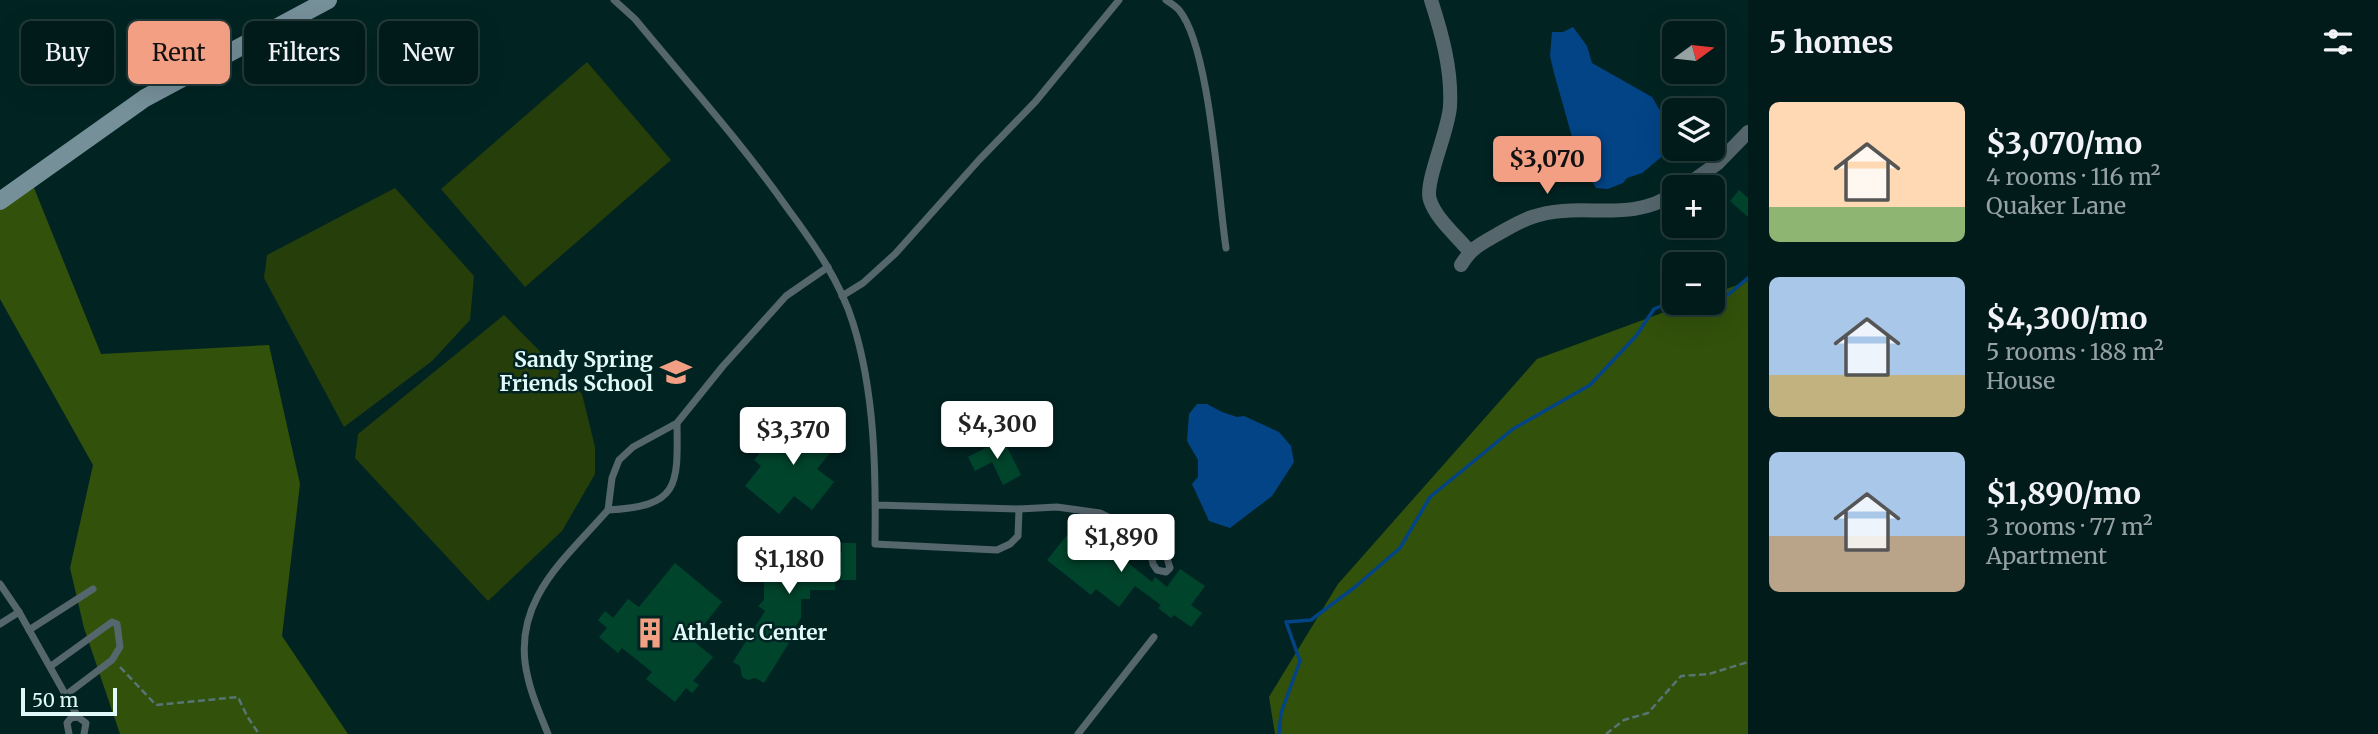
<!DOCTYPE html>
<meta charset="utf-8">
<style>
:root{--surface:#011b1a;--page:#0b2423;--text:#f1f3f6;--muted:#96a1a2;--line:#233939;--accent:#f39f84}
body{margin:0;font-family:Merriweather,serif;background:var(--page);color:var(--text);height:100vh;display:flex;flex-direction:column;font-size:26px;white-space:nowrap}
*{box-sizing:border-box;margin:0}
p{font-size:23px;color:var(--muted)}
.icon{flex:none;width:38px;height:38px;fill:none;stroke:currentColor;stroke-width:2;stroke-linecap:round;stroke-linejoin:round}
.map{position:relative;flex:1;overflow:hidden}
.sheet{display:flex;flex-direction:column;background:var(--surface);width:630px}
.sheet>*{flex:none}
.banner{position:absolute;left:21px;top:21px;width:665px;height:63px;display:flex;gap:14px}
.needle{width:46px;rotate:75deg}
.buttons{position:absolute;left:1662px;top:21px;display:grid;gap:14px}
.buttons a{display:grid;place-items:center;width:63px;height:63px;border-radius:10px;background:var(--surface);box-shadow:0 7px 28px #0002,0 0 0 2px var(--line);font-size:35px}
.scale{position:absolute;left:21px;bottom:18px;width:96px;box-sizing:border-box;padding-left:7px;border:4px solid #e1f9f8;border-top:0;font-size:19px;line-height:24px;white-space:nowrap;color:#e1f9f8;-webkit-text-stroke:5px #012423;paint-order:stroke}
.price{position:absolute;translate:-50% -60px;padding:0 16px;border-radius:7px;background:#fff;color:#222;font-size:23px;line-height:46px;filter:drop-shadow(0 2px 4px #0008)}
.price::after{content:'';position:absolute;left:50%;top:42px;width:21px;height:16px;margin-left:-10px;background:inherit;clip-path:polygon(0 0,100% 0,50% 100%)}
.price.selected{background:var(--accent);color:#111}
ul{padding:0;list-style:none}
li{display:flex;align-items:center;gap:21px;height:175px;padding:0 21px}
li span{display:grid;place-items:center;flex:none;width:196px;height:140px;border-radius:10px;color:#555}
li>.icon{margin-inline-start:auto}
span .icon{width:84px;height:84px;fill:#fffc;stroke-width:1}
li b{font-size:30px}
h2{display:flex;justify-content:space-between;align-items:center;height:84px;padding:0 21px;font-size:30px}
.chip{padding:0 24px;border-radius:10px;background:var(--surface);box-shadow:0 7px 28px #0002,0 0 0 2px var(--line);font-size:24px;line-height:63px}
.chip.selected{background:var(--accent);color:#111}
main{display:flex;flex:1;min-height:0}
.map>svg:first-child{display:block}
.green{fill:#263e0a}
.forest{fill:#32510b}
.water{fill:#034486}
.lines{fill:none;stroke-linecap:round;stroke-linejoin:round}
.stream{stroke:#034486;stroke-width:3.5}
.building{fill:#00442c}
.path{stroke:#567574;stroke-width:2.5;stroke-dasharray:7 3.5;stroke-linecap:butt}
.lane{stroke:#56666d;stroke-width:7}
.street{stroke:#56666d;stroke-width:14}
.secondary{stroke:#76909a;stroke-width:18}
.labels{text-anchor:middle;stroke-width:5;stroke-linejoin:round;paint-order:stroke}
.poi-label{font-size:21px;font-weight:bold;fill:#e1f9f8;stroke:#012423;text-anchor:end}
</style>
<main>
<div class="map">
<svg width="1748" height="734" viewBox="0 0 1748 734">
<rect width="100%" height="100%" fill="#012423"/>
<!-- green -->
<g class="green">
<path d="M 587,62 L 671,160 L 525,287 L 441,189 Z"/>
<path d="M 395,188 L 474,276 L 470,320 L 432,361 L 344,427 L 264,278 L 267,255 Z"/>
<path d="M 504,315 L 582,394 L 595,447 L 595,474 L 562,531 L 488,601 L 355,458 L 358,434 Z"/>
</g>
<!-- forest -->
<g class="forest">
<path d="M 30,178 L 101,354 L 269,345 L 300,484 L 282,636 L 348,734 L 120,734 L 84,628 L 70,568 L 93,465 L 0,299 L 0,201 Z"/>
<path d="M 1748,281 L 1748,734 L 1275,734 L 1269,697 L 1338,584 L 1537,359 L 1689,303 L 1713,303 L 1713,294 Z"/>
</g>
<!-- water -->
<g class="water">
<path d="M 1573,27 L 1587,46 L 1592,63 L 1652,97 L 1661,112 L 1675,123 L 1675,141 L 1665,154 L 1642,173 L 1627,178 L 1623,183 L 1608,189 L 1596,188 L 1578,158 L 1554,73 L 1550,56 L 1552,32 L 1563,32 Z"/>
<path d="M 1197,404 L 1207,404 L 1222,412 L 1237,417 L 1244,416 L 1279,432 L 1291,446 L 1294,462 L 1272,496 L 1230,528 L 1209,521 L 1192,484 L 1198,477 L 1198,460 L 1187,441 L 1189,414 Z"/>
</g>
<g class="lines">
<!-- stream -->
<g class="stream">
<path d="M 1713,298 L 1724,298 L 1748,278"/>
<path d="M 1279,734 L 1281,713 L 1300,661 L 1286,622 L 1311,620 L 1355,587 L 1400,548 L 1430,497 L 1513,429 L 1590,385 L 1636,336 L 1654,309 L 1675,300"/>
</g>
</g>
<!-- building -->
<g class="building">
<path d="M 1739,190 L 1748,198 L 1748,217 L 1730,201 Z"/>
<path d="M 806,416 L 826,432 L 822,437 L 834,448 L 817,469 L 834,482 L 812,510 L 794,496 L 779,514 L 745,486 L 761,466 L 754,460 L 775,433 L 781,437 L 797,417 L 802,421 Z"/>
<path d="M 1003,439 L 1021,475 L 1003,485 L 992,462 L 975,471 L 968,457 Z"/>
<path d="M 1080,519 L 1096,532 L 1099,528 L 1110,538 L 1108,541 L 1125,554 L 1122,558 L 1152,582 L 1155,577 L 1167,587 L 1180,569 L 1205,586 L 1191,605 L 1202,613 L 1191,627 L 1174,615 L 1171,618 L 1158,608 L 1161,605 L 1135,586 L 1119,607 L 1096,589 L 1091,595 L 1047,560 Z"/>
<path d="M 764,536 L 810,536 L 810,552 L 842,552 L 842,543 L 856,543 L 856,580 L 835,580 L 835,590 L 810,590 L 810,599 L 801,599 L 801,618 L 791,634 L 794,635 L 764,683 L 755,678 L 748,680 L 742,677 L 740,666 L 733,662 L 765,611 L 758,606 L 764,600 Z"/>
<path d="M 675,563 L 722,602 L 692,640 L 713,657 L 693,681 L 699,685 L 692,693 L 686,688 L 675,702 L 646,679 L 652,672 L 622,648 L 618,653 L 599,637 L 607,628 L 598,620 L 605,611 L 613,618 L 628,599 L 639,607 Z"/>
</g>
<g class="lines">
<!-- path -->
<g class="path">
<path d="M 120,667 L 156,705 L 238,697 L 247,716 L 259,734"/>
<path d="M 1606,734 L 1624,720 L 1648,713 L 1681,676 L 1709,674 L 1748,662"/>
</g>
<!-- lane -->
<g class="lane">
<path d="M 614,0 L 635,19 C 687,82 741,142 788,209 C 814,244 840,281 853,323 C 875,393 876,472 875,544 L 997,550 L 1010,544 L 1018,536 L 1019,509 L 876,505"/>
<path d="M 1166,0 C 1170,3 1176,6 1179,10 C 1210,47 1218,195 1226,248"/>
<path d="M 842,296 L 863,283 L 895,254 L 979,160 L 1036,101 L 1119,0"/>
<path d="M 677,423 C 678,487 679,506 608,510 L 612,478 L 619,460 L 633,447 L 677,423 L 723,366 L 786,296 L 828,267"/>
<path d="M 1019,509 L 1057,507 L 1100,513 L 1118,522 L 1167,558 L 1170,568 L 1166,572 L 1157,570 L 1153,564 L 1150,548"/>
<path d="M 0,584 L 19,612 L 78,717 L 86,723 L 84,734"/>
<path d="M 0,624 L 19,612"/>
<path d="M 29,630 L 93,589"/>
<path d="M 51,666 L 112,622 L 117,624 L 120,647 L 112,660 L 67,694"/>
<path d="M 69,734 L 67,723 L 71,718 L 78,717"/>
<path d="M 548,734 C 541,716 532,697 528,678 C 509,603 564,560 608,510"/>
<path d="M 1078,734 L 1154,637"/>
</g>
<!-- street -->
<g class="street">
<path d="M 1431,0 C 1442,34 1452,70 1450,106 C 1449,130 1424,183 1430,200 C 1436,219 1457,236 1469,251"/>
<path d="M 1684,187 L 1718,163 L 1748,132"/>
<path d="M 1461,265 C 1472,247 1481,244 1498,234 C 1509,228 1520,221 1532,217 C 1580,200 1629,225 1675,193"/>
</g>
<!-- secondary -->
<path class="secondary" d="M 0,201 L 145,98 L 328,0"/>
</g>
<!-- icons -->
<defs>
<g id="school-bare" transform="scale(2.415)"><path d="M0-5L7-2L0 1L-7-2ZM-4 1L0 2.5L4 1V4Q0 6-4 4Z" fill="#f39f84" stroke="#012423" stroke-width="2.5" paint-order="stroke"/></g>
<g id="building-bare" transform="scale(2.415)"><path d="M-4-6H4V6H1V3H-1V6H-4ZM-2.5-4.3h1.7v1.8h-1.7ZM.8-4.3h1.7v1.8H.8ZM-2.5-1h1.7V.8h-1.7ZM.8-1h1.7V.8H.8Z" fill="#f39f84" stroke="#012423" stroke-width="2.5" paint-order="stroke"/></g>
</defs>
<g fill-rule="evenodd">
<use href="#school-bare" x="676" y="372"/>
<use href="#building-bare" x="650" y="633"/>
</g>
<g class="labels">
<!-- poi labels -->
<g class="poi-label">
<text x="653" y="367">Sandy Spring<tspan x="653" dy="24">Friends School</tspan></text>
<text x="673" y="640" text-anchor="start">Athletic Center</text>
</g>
</g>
</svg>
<div class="buttons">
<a><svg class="needle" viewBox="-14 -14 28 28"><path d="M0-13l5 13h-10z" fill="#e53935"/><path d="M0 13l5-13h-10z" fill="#96a1a2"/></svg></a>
<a><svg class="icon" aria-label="layers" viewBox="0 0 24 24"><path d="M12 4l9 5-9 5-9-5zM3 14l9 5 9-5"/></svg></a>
<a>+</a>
<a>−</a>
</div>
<div class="scale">50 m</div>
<b class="price selected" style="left:1547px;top:196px">$3,070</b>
<b class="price" style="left:997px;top:461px">$4,300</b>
<b class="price" style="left:793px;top:467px">$3,370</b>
<b class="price" style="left:1121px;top:574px">$1,890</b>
<b class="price" style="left:789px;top:596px">$1,180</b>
<div class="banner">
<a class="chip">Buy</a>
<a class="chip selected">Rent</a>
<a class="chip">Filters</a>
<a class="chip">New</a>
</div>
</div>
<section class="sheet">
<h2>5 homes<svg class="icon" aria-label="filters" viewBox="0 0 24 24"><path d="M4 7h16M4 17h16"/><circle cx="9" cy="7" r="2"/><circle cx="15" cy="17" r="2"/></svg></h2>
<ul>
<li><span style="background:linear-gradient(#ffd9b3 75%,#8fb573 0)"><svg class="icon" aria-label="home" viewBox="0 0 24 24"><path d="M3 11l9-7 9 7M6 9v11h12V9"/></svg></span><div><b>$3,070/mo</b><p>4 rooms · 116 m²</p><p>Quaker Lane</p></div></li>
<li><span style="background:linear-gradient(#a9c7e8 70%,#c2b280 0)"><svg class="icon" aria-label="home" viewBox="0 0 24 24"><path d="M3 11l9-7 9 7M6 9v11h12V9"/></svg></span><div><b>$4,300/mo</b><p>5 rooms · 188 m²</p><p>House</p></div></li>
<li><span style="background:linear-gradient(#a9c7e8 60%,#b9a48a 0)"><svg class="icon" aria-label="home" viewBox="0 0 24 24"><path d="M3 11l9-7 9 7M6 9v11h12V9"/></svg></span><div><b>$1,890/mo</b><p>3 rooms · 77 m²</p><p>Apartment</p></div></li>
</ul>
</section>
</main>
